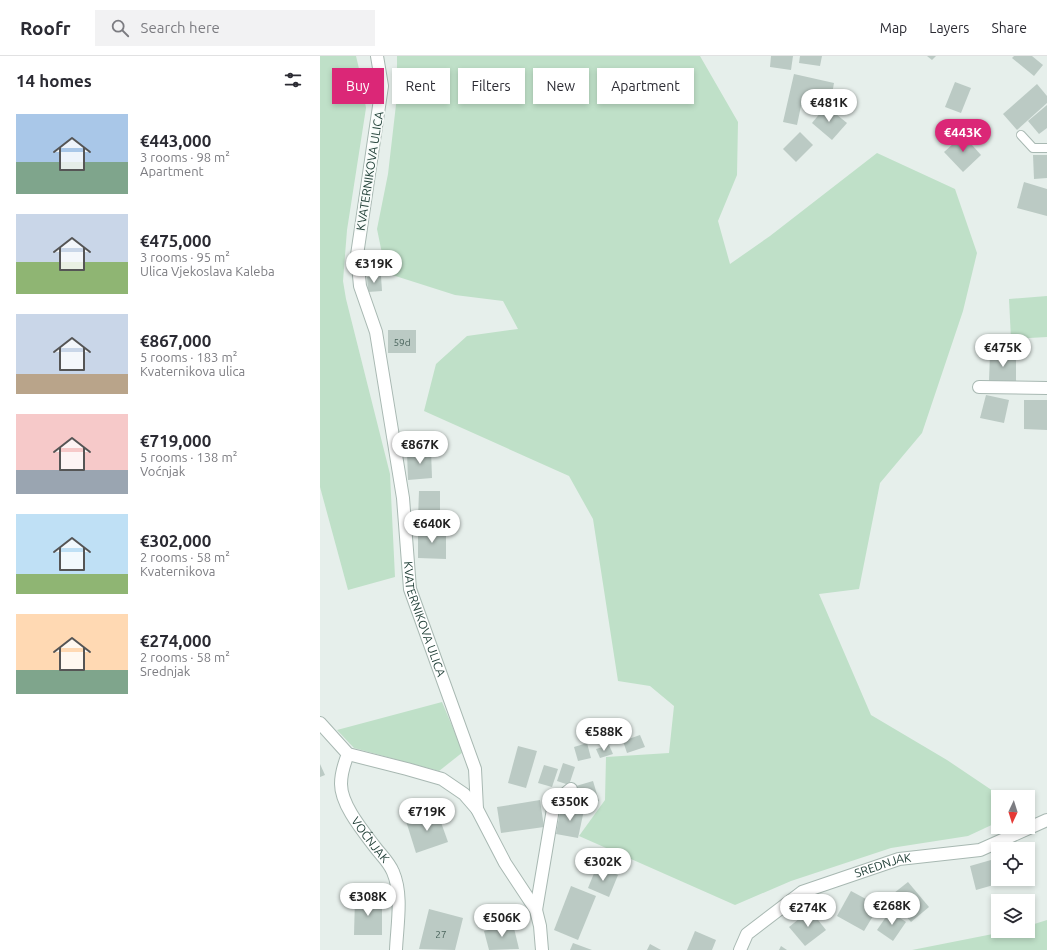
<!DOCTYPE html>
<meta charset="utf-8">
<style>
:root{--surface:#fff;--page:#f2f2f3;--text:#2b2b33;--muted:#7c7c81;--line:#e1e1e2;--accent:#db2777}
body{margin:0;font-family:Ubuntu,sans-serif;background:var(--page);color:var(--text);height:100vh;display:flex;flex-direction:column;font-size:15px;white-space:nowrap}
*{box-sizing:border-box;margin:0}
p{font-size:13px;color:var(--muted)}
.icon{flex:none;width:22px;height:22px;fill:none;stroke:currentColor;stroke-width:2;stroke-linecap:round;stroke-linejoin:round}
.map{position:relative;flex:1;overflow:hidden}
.sheet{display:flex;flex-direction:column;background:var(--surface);width:320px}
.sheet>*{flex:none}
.top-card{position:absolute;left:12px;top:12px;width:380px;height:36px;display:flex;gap:8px}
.needle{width:26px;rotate:184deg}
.controls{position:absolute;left:671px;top:734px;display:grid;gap:8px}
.controls a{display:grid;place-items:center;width:44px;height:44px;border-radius:0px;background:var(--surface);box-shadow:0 2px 6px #0003;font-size:20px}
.price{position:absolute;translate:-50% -34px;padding:0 9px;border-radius:14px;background:#fff;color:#222;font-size:13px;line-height:26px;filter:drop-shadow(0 1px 2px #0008)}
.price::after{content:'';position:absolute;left:50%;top:24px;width:12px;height:9px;margin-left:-6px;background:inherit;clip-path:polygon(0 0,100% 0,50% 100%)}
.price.selected{background:var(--accent);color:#fff}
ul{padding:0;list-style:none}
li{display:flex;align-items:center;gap:12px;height:100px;padding:0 16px}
li span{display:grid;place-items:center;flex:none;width:112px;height:80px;border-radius:0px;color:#555}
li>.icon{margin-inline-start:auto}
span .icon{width:48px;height:48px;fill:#fffc;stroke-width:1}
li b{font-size:17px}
h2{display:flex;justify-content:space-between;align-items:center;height:48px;padding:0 16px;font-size:17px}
.tag{padding:0 14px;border-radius:0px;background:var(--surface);box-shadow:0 2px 6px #0003;font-size:14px;line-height:36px}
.tag.selected{background:var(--accent);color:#fff}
header{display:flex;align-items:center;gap:24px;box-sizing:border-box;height:56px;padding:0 20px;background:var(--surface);border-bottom:1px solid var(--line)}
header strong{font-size:19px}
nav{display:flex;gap:22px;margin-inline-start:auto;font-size:14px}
.search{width:280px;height:36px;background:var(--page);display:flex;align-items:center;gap:10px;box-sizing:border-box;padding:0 14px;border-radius:0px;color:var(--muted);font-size:15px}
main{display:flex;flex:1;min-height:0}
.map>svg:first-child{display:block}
.green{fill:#bfe0c8}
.building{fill:#bbcac4}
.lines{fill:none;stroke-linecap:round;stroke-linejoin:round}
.service-casing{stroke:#a8b8b2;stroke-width:10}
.minor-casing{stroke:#a8b8b2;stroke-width:14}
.tertiary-casing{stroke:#a8b8b2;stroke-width:14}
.service{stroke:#fff;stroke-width:8}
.minor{stroke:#fff;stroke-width:12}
.tertiary{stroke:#fff;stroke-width:12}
.labels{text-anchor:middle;stroke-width:3.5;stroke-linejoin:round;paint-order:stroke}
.number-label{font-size:10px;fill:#4a645c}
.street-label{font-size:12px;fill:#24423a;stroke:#f7fbf9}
</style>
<header>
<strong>Roofr</strong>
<div class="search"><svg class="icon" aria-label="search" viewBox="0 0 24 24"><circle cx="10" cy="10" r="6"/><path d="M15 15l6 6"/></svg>Search here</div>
<nav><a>Map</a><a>Layers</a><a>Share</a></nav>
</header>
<main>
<section class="sheet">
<h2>14 homes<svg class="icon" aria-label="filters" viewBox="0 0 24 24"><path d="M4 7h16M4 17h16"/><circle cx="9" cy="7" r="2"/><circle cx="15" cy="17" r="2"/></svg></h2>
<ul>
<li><span style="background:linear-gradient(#a9c7e8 60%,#7fa58c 0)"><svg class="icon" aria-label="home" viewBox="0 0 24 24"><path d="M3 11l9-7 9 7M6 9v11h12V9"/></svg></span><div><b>€443,000</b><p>3 rooms · 98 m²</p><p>Apartment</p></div></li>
<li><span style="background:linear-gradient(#c9d6e8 60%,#8fb573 0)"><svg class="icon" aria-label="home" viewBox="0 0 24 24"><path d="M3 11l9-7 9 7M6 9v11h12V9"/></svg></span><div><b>€475,000</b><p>3 rooms · 95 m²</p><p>Ulica Vjekoslava Kaleba</p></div></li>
<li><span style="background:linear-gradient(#c9d6e8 75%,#b9a48a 0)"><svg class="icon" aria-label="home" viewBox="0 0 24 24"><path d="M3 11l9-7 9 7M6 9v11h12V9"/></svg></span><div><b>€867,000</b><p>5 rooms · 183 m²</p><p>Kvaternikova ulica</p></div></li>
<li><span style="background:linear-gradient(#f6c9c9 70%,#9aa5b1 0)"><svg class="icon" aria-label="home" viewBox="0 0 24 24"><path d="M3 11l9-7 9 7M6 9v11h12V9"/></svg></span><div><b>€719,000</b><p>5 rooms · 138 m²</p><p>Voćnjak</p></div></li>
<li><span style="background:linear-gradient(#bfe0f5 75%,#8fb573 0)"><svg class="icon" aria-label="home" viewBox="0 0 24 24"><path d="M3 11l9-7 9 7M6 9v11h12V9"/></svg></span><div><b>€302,000</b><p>2 rooms · 58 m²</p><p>Kvaternikova</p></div></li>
<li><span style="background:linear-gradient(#ffd9b3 70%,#7fa58c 0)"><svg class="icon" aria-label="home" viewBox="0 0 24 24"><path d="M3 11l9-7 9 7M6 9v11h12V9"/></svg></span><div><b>€274,000</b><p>2 rooms · 58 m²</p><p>Srednjak</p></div></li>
</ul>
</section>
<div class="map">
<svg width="727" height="894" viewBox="0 0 727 894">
<rect width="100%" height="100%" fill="#e6efeb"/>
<!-- green -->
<g class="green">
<path d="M 0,0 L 36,0 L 41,21 L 46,52 L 27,174 L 23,225 L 26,243 L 70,418 L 75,521 L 28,534 L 0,431 Z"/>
<path d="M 77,0 L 380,0 L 418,66 L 417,119 L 398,165 L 410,208 L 450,180 L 557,97 L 635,133 L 657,197 L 643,255 L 602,377 L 560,427 L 539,533 L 499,538 L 551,659 L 627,704 L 682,741 L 678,741 L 678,766 L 648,780 L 571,792 L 471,825 L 415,849 L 259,780 L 285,744 L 286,701 L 349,697 L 354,650 L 330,630 L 298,625 L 273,463 L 249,420 L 104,355 L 116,308 L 147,280 L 198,273 L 183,245 L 135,239 L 66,217 L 57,173 L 68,118 L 77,40 Z"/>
<path d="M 727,240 L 727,281 L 691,283 L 689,243 Z"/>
<path d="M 122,646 L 143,696 L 119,715 L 34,692 L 17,674 Z"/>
<path d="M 727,864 L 727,894 L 592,894 L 688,875 L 708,875 L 708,870 Z"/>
</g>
<!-- building -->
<g class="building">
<path d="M 451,0 L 473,0 L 471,14 L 450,11 Z"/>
<path d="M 480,0 L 502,0 L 500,10 L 479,7 Z"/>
<path d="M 607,0 L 616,0 L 612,4 Z"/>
<path d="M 694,0 L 712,0 L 723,9 L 714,20 L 692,2 Z"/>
<path d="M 474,18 L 514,27 L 511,44 L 493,40 L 490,52 L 481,50 L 477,69 L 463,66 Z"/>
<path d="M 635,26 L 651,32 L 641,57 L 625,51 Z"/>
<path d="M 717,28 L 727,40 L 727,47 L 697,74 L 683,58 Z"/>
<path d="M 727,49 L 727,72 L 719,78 L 708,65 Z"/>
<path d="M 506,50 L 527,67 L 512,84 L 492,67 Z"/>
<path d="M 480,76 L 493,89 L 476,106 L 463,93 Z"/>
<path d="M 643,79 L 661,99 L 643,116 L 624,96 Z"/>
<path d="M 713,99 L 727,99 L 727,122 L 714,123 Z"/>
<path d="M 704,126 L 727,133 L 727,160 L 697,152 Z"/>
<path d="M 61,220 L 62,235 L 48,236 L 47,221 Z"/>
<rect x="68" y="274" width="28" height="23"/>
<path d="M 670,298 L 696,298 L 696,326 L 669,325 Z"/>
<path d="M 666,339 L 689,344 L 684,367 L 660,362 Z"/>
<path d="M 704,344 L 727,344 L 727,374 L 704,373 Z"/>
<path d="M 111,375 L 112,391 L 93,392 L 92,376 Z"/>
<path d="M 111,394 L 112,422 L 88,424 L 87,396 Z"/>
<path d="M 99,435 L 120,435 L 120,463 L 98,463 Z"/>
<path d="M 98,474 L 126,474 L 126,503 L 98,502 Z"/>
<path d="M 320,679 L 325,691 L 307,697 L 303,685 Z"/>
<path d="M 267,687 L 271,702 L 258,705 L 254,691 Z"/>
<path d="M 289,689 L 293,698 L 280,702 L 276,693 Z"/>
<path d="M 198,690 L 217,695 L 206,732 L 188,727 Z"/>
<path d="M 243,707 L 255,711 L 249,729 L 237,725 Z"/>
<path d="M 0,708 L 5,719 L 0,721 Z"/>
<path d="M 224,709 L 238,713 L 232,731 L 218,727 Z"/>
<path d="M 273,725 L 279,745 L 263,750 L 256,730 Z"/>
<path d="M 220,744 L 224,771 L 181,777 L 177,751 Z"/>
<path d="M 241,750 L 264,754 L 258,782 L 236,778 Z"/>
<path d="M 117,755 L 128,786 L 96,797 L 86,765 Z"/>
<path d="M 671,804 L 677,828 L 656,834 L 650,810 Z"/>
<path d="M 277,810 L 298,819 L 289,841 L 268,832 Z"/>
<path d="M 588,826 L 609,851 L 591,866 L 569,841 Z"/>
<path d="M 251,830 L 276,840 L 258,884 L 234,874 Z"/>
<path d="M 531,835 L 559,850 L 544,875 L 517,860 Z"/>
<path d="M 35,842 L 62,843 L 62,879 L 34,879 Z"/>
<path d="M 109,853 L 143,862 L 135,894 L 99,893 Z"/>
<path d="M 490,854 L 506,874 L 485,890 L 469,871 Z"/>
<path d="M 570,855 L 586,866 L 573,885 L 557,874 Z"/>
<path d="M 193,868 L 199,893 L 169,894 L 164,875 Z"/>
<path d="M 375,875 L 396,884 L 392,894 L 367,894 Z"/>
<path d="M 253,887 L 272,894 L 250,894 Z"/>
<path d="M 330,888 L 341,894 L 327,894 Z"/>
<path d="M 461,890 L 467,894 L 459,894 Z"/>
</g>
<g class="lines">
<!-- service casing -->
<g class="service-casing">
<path id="service" d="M 701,79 L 713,92 L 727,92"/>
</g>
<!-- minor casing -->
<g class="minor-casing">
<g id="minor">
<path d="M 659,331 L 727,332"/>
<path d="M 0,667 L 28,698 L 87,713 L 122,723 L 144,738 L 157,753"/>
<path id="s1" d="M 28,698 C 24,708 21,718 21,728 C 21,749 43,775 55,791 C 61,799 69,806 73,816 C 83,839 77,869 76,894"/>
<path d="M 216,854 L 234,747 L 251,733"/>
<path id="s2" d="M 420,894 L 427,878 L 482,836 L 579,803 L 660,794 L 727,764"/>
</g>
</g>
<!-- tertiary casing -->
<g class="tertiary-casing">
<g id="tertiary">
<path id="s3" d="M 57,0 L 62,30 L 37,199 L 40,230 L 56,276 L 83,442 L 90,533 L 155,713 L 157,753 L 185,807 L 216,854 L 220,870 L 222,894"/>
</g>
</g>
<!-- service -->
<use href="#service" class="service"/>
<!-- minor -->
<use href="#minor" class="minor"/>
<!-- tertiary -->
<use href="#tertiary" class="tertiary"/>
</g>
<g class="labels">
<!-- number labels -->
<g class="number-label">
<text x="82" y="290">59d</text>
<text x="121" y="882">27</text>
</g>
<!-- street labels -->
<g class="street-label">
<text transform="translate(50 115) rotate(-81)" y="4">KVATERNIKOVA ULICA</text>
<text dy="4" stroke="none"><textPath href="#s3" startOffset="573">KVATERNIKOVA ULICA</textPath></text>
<text dy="4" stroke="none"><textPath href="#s1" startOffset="95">VOĆNJAK</textPath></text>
<text dy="4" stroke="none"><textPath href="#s2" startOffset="172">SREDNJAK</textPath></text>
</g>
</g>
</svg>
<div class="controls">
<a><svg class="needle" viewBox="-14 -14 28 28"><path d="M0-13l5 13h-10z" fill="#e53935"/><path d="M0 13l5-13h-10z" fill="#7c7c81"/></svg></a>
<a><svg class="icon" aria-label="locate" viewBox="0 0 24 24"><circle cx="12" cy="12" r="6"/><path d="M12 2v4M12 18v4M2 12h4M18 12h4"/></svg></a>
<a><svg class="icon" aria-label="layers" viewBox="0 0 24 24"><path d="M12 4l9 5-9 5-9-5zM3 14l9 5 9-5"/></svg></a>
</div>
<b class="price" style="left:509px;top:67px">€481K</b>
<b class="price selected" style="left:643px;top:97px">€443K</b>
<b class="price" style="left:54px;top:228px">€319K</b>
<b class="price" style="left:683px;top:312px">€475K</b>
<b class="price" style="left:100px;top:409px">€867K</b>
<b class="price" style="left:112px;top:488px">€640K</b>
<b class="price" style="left:284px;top:696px">€588K</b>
<b class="price" style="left:250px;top:766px">€350K</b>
<b class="price" style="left:107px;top:776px">€719K</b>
<b class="price" style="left:283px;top:826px">€302K</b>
<b class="price" style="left:48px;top:861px">€308K</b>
<b class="price" style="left:572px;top:870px">€268K</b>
<b class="price" style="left:488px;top:872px">€274K</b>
<b class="price" style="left:182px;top:882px">€506K</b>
<div class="top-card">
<a class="tag selected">Buy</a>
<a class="tag">Rent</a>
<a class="tag">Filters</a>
<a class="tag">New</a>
<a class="tag">Apartment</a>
</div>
</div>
</main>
